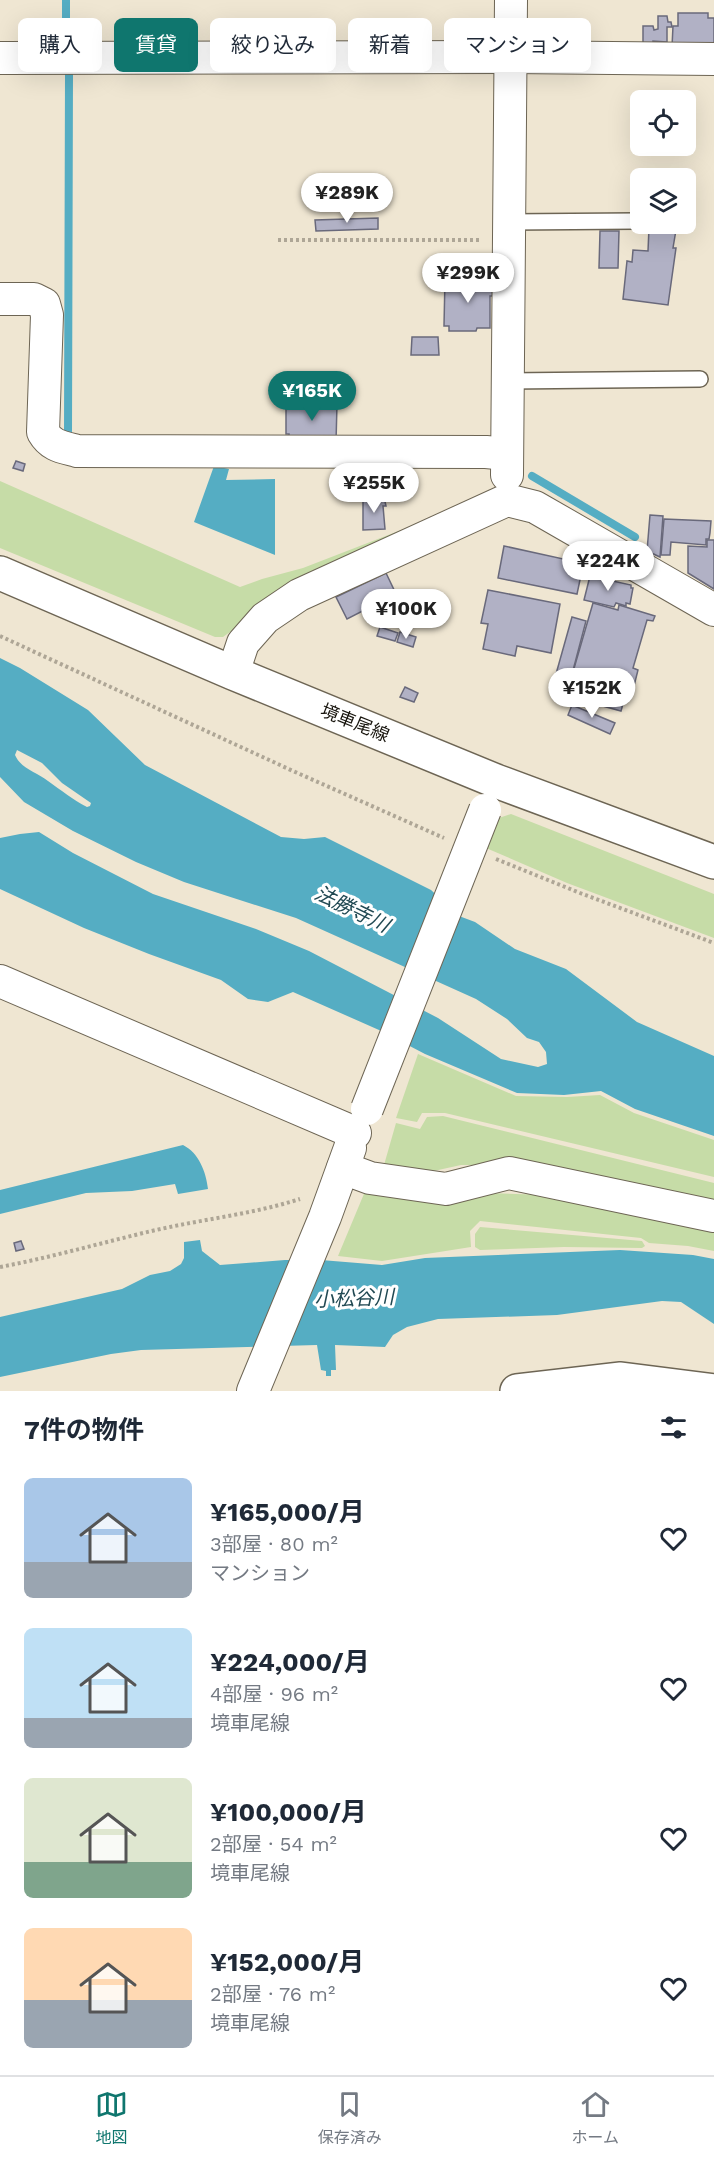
<!DOCTYPE html>
<html lang="ja">
<meta charset="utf-8">
<style>
:root{--surface:#fff;--page:#f6f6f7;--text:#1f2937;--muted:#747a83;--line:#e0e1e3;--accent:#0f766e}
body{margin:0;font-family:"Work Sans","Noto Sans JP",sans-serif;background:var(--page);color:var(--text);height:100vh;display:flex;flex-direction:column;font-size:22px;white-space:nowrap}
*{box-sizing:border-box;margin:0}
p{font-size:20px;color:var(--muted)}
.icon{flex:none;width:33px;height:33px;fill:none;stroke:currentColor;stroke-width:2;stroke-linecap:round;stroke-linejoin:round}
.map{position:relative;height:1391px;overflow:hidden}
.side{display:flex;flex-direction:column;background:var(--surface);flex:1}
.side>*{flex:none}
.top-card{position:absolute;left:18px;top:18px;width:678px;height:54px;display:flex;gap:12px}
.tools{position:absolute;left:630px;top:90px;display:grid;gap:12px}
.tools a{display:grid;place-items:center;width:66px;height:66px;border-radius:9px;background:var(--surface);box-shadow:0 6px 24px #0002;font-size:30px}
.price{position:absolute;translate:-50% -51px;padding:0 14px;border-radius:21px;background:#fff;color:#222;font-size:20px;line-height:39px;filter:drop-shadow(0 2px 3px #0008)}
.price::after{content:'';position:absolute;left:50%;top:36px;width:18px;height:14px;margin-left:-9px;background:inherit;clip-path:polygon(0 0,100% 0,50% 100%)}
.price.on{background:var(--accent);color:#fff}
ul{padding:0;list-style:none}
li{display:flex;align-items:center;gap:18px;height:150px;padding:0 24px}
li span{display:grid;place-items:center;flex:none;width:168px;height:120px;border-radius:9px;color:#555}
li>.icon{margin-inline-start:auto}
span .icon{width:72px;height:72px;fill:#fffc;stroke-width:1}
li b{font-size:26px}
h2{display:flex;justify-content:space-between;align-items:center;height:72px;padding:0 24px;font-size:26px}
.pill{padding:0 21px;border-radius:9px;background:var(--surface);box-shadow:0 6px 24px #0002;font-size:21px;line-height:54px}
.pill.on{background:var(--accent);color:#fff}
.dock{display:flex;justify-content:space-around;align-items:center;height:84px;border-top:2px solid var(--line);background:var(--surface);font-size:16px;color:var(--muted)}
.dock a{display:grid;justify-items:center;gap:3px}
.dock .on{color:var(--accent)}
.map>svg:first-child{display:block}
.green{fill:#c6dca7}
.water{fill:#55adc3;fill-rule:evenodd}
.lines{fill:none;stroke-linecap:round;stroke-linejoin:round}
.stream{stroke:#55adc3;stroke-width:8}
.building{fill:#b1b1c5;stroke:#69697b;stroke-width:1.5}
.lane-casing{stroke:#6d6554;stroke-width:18}
.street-casing{stroke:#6d6554;stroke-width:34}
.secondary-casing{stroke:#6d6554;stroke-width:36}
.path{stroke:#aea696;stroke-width:4;stroke-dasharray:3 3;stroke-linecap:butt}
.lane{stroke:#fff;stroke-width:15}
.street{stroke:#fff;stroke-width:32}
.secondary{stroke:#fff;stroke-width:33}
.street-bridge-casing{stroke:#6d6554;stroke-width:34;stroke-linecap:butt}
.street-bridge{stroke:#fff;stroke-width:32}
.labels{text-anchor:middle;stroke-width:6;stroke-linejoin:round;paint-order:stroke}
.street-label{font-size:18px;fill:#18150e;stroke:#fff}
.water-label{font-size:20px;font-style:italic;fill:#214953;stroke:#fff}
</style>
<div class="map">
<svg width="714" height="1391" viewBox="0 0 714 1391">
<rect width="100%" height="100%" fill="#efe6d2"/>
<!-- green -->
<g class="green">
<path d="M 0,481 L 240,587 L 262,579 L 303,568 L 489,496 L 273,601 L 223,637 L 215,637 L 0,548 Z"/>
<path d="M 511,814 L 714,894 L 714,938 L 567,883 L 486,848 L 496,819 Z"/>
<path d="M 418,1054 L 516,1096 L 567,1097 L 600,1095 L 634,1113 L 714,1140 L 714,1177 L 445,1113 L 422,1113 L 417,1122 L 396,1118 Z"/>
<path d="M 443,1116 L 714,1183 L 714,1207 L 487,1165 L 461,1165 L 420,1174 L 384,1165 L 396,1123 L 420,1129 L 427,1117 Z"/>
<path d="M 366,1189 L 548,1195 L 714,1226 L 714,1251 L 688,1246 L 649,1243 L 641,1238 L 480,1221 L 470,1231 L 471,1247 L 382,1261 L 338,1256 Z"/>
<path d="M 480,1227 L 642,1241 L 645,1246 L 642,1248 L 564,1247 L 480,1250 L 475,1247 L 475,1234 Z"/>
</g>
<!-- water -->
<g class="water">
<path d="M 214,466 L 229,469 L 226,480 L 275,479 L 275,555 L 194,522 Z"/>
<path d="M 0,658 L 20,668 L 88,710 L 145,765 L 281,837 L 304,839 L 325,837 L 431,890 L 459,916 L 475,922 L 515,949 L 566,969 L 637,1022 L 714,1056 L 714,1136 L 635,1109 L 601,1091 L 564,1095 L 517,1093 L 425,1054 L 379,1030 L 293,992 L 268,1002 L 248,999 L 221,980 L 149,954 L 84,928 L 0,889 L 0,838 L 20,834 L 39,832 L 73,853 L 153,894 L 256,929 L 309,951 L 438,1018 L 501,1059 L 538,1067 L 547,1064 L 546,1052 L 539,1042 L 527,1038 L 507,1019 L 476,999 L 296,918 L 184,882 L 136,862 L 73,831 L 24,802 L 0,777 ZM 17,750 L 42,763 L 62,783 L 91,803 L 90,806 L 87,807 C 73,800 61,790 48,781 C 37,772 21,769 15,755 Z"/>
<path d="M 183,1145 C 199,1153 206,1172 208,1189 L 178,1194 L 175,1184 L 132,1191 L 86,1193 L 0,1214 L 0,1190 Z"/>
<path d="M 200,1240 L 202,1251 L 220,1265 L 285,1260 L 321,1260 L 382,1265 L 425,1258 L 620,1250 L 693,1255 L 714,1259 L 714,1324 L 681,1302 L 662,1301 L 557,1315 L 438,1319 L 407,1327 L 393,1335 L 385,1347 L 335,1345 L 336,1370 L 331,1370 L 331,1376 L 326,1376 L 326,1371 L 321,1370 L 317,1345 L 141,1350 L 111,1354 L 0,1377 L 0,1317 L 122,1289 L 150,1275 L 170,1271 L 181,1264 L 184,1258 L 184,1242 Z"/>
</g>
<g class="lines">
<!-- stream -->
<g class="stream">
<path d="M 66,39 L 66,0"/>
<path d="M 68,434 L 69,73"/>
<path d="M 532,476 L 635,537"/>
</g>
</g>
<!-- building -->
<g class="building">
<path d="M 678,13 L 708,13 L 708,18 L 714,18 L 714,48 L 672,47 L 673,26 L 678,26 Z"/>
<path d="M 658,16 L 667,16 L 668,22 L 671,22 L 672,27 L 667,27 L 667,42 L 653,41 L 653,46 L 643,46 L 643,26 L 653,26 L 654,30 L 658,29 Z"/>
<path d="M 378,218 L 378,229 L 316,231 L 315,220 Z"/>
<path d="M 651,224 L 677,224 L 673,248 L 676,248 L 668,305 L 623,299 L 627,261 L 632,262 L 633,250 L 648,251 L 649,228 L 651,229 Z"/>
<path d="M 600,231 L 619,231 L 618,268 L 599,268 Z"/>
<path d="M 445,279 L 496,279 L 496,296 L 490,296 L 490,328 L 477,328 L 476,331 L 449,331 L 449,326 L 444,326 Z"/>
<path d="M 412,337 L 438,337 L 439,355 L 411,355 Z"/>
<path d="M 299,398 L 316,398 L 316,404 L 337,404 L 336,442 L 289,441 L 289,434 L 286,434 L 286,405 L 300,406 Z"/>
<path d="M 16,461 L 25,464 L 23,471 L 13,468 Z"/>
<path d="M 384,497 L 386,506 L 383,506 L 385,529 L 363,530 L 363,499 Z"/>
<path d="M 650,515 L 663,516 L 660,557 L 647,551 Z"/>
<path d="M 664,519 L 711,521 L 710,533 L 709,539 L 706,539 L 706,545 L 671,542 L 670,555 L 661,555 Z"/>
<path d="M 707,540 L 714,540 L 714,589 L 688,573 L 688,546 L 707,547 Z"/>
<path d="M 504,546 L 563,559 L 564,557 L 584,561 L 577,594 L 498,578 Z"/>
<path d="M 386,573 L 396,594 L 347,619 L 336,597 Z"/>
<path d="M 590,576 L 631,585 L 631,588 L 633,588 L 630,604 L 626,603 L 626,606 L 616,603 L 614,607 L 584,600 Z"/>
<path d="M 488,590 L 560,604 L 551,653 L 517,646 L 515,656 L 483,649 L 488,624 L 481,623 Z"/>
<path d="M 593,603 L 618,610 L 619,605 L 655,616 L 653,621 L 647,620 L 633,668 L 638,670 L 632,694 L 626,693 L 621,711 L 566,696 Z"/>
<path d="M 572,617 L 586,621 L 571,678 L 556,674 Z"/>
<path d="M 380,627 L 398,633 L 395,641 L 377,636 Z"/>
<path d="M 400,632 L 416,637 L 413,647 L 397,642 Z"/>
<path d="M 405,687 L 418,693 L 414,702 L 400,697 Z"/>
<path d="M 572,705 L 615,723 L 610,734 L 568,715 Z"/>
<path d="M 21,1241 L 24,1249 L 16,1251 L 14,1243 Z"/>
</g>
<g class="lines">
<!-- lane casing -->
<g class="lane-casing">
<g id="lane">
<path d="M 509,222 L 636,221"/>
<path d="M 508,381 L 700,379"/>
</g>
</g>
<!-- street casing -->
<g class="street-casing">
<g id="street">
<path d="M 0,58 L 511,57 L 714,59"/>
<path d="M 0,299 L 34,299 L 44,304 L 47,315 L 43,432 C 51,446 62,447 77,451 L 486,452 L 507,454"/>
<path d="M 507,475 L 511,0"/>
<path d="M 233,673 L 243,643 L 265,618 L 299,595 L 507,500 L 535,507 L 714,610"/>
<path d="M 0,981 L 355,1133"/>
<path d="M 343,1168 L 370,1178 L 446,1189 L 509,1173 L 714,1216"/>
<path d="M 253,1391 L 325,1217 L 350,1148"/>
</g>
</g>
<!-- secondary casing -->
<g class="secondary-casing">
<g id="secondary">
<path d="M 0,573 L 233,673 L 496,781 L 714,862"/>
<path d="M 517,1391 L 621,1379 L 714,1391"/>
</g>
</g>
<!-- path -->
<g class="path">
<path d="M 278,240 L 481,240"/>
<path d="M 0,636 L 293,771 L 444,838"/>
<path d="M 496,859 L 580,893 L 714,943"/>
<path d="M 0,1267 C 53,1257 104,1242 156,1230 C 204,1219 253,1214 300,1199"/>
</g>
<!-- lane -->
<use href="#lane" class="lane"/>
<!-- street -->
<use href="#street" class="street"/>
<!-- secondary -->
<use href="#secondary" class="secondary"/>
<!-- street-bridge casing -->
<g class="street-bridge-casing">
<path id="street-bridge" d="M 367,1109 L 485,810"/>
</g>
<!-- street-bridge -->
<use href="#street-bridge" class="street-bridge"/>
</g>
<g class="labels">
<!-- street labels -->
<g class="street-label">
<text transform="translate(355 723) rotate(22)" y="6">境車尾線</text>
</g>
<!-- water labels -->
<g class="water-label">
<text transform="translate(352 909) rotate(26)" y="7">法勝寺川</text>
<text transform="translate(354 1298) rotate(-2)" y="7">小松谷川</text>
</g>
</g>
</svg>
<div class="tools">
<a><svg class="icon" aria-label="locate" viewBox="0 0 24 24"><circle cx="12" cy="12" r="6"/><path d="M12 2v4M12 18v4M2 12h4M18 12h4"/></svg></a>
<a><svg class="icon" aria-label="layers" viewBox="0 0 24 24"><path d="M12 4l9 5-9 5-9-5zM3 14l9 5 9-5"/></svg></a>
</div>
<b class="price" style="left:347px;top:224px">¥289K</b>
<b class="price" style="left:468px;top:304px">¥299K</b>
<b class="price on" style="left:312px;top:422px">¥165K</b>
<b class="price" style="left:374px;top:514px">¥255K</b>
<b class="price" style="left:608px;top:592px">¥224K</b>
<b class="price" style="left:406px;top:640px">¥100K</b>
<b class="price" style="left:592px;top:719px">¥152K</b>
<div class="top-card">
<a class="pill">購入</a>
<a class="pill on">賃貸</a>
<a class="pill">絞り込み</a>
<a class="pill">新着</a>
<a class="pill">マンション</a>
</div>
</div>
<section class="side">
<h2>7件の物件<svg class="icon" aria-label="filters" viewBox="0 0 24 24"><path d="M4 7h16M4 17h16"/><circle cx="9" cy="7" r="2"/><circle cx="15" cy="17" r="2"/></svg></h2>
<ul>
<li><span style="background:linear-gradient(#a9c7e8 70%,#9aa5b1 0)"><svg class="icon" aria-label="home" viewBox="0 0 24 24"><path d="M3 11l9-7 9 7M6 9v11h12V9"/></svg></span><div><b>¥165,000/月</b><p>3部屋 · 80 m²</p><p>マンション</p></div><svg class="icon" aria-label="heart" viewBox="0 0 24 24"><path d="M12 20l-8-8c-3-5 5-10 8-4 3-6 11-1 8 4z"/></svg></li>
<li><span style="background:linear-gradient(#bfe0f5 75%,#9aa5b1 0)"><svg class="icon" aria-label="home" viewBox="0 0 24 24"><path d="M3 11l9-7 9 7M6 9v11h12V9"/></svg></span><div><b>¥224,000/月</b><p>4部屋 · 96 m²</p><p>境車尾線</p></div><svg class="icon" aria-label="heart" viewBox="0 0 24 24"><path d="M12 20l-8-8c-3-5 5-10 8-4 3-6 11-1 8 4z"/></svg></li>
<li><span style="background:linear-gradient(#dfe7d0 70%,#7fa58c 0)"><svg class="icon" aria-label="home" viewBox="0 0 24 24"><path d="M3 11l9-7 9 7M6 9v11h12V9"/></svg></span><div><b>¥100,000/月</b><p>2部屋 · 54 m²</p><p>境車尾線</p></div><svg class="icon" aria-label="heart" viewBox="0 0 24 24"><path d="M12 20l-8-8c-3-5 5-10 8-4 3-6 11-1 8 4z"/></svg></li>
<li><span style="background:linear-gradient(#ffd9b3 60%,#9aa5b1 0)"><svg class="icon" aria-label="home" viewBox="0 0 24 24"><path d="M3 11l9-7 9 7M6 9v11h12V9"/></svg></span><div><b>¥152,000/月</b><p>2部屋 · 76 m²</p><p>境車尾線</p></div><svg class="icon" aria-label="heart" viewBox="0 0 24 24"><path d="M12 20l-8-8c-3-5 5-10 8-4 3-6 11-1 8 4z"/></svg></li>
</ul>
</section>
<nav class="dock">
<a class="on"><svg class="icon" aria-label="map" viewBox="0 0 24 24"><path d="M3 6l6-2 6 2 6-2v14l-6 2-6-2-6 2zM9 4v14M15 6v14"/></svg>地図</a>
<a><svg class="icon" aria-label="saved" viewBox="0 0 24 24"><path d="M7 4h10v16l-5-4-5 4z"/></svg>保存済み</a>
<a><svg class="icon" aria-label="home" viewBox="0 0 24 24"><path d="M3 11l9-7 9 7M6 9v11h12V9"/></svg>ホーム</a>
</nav>
